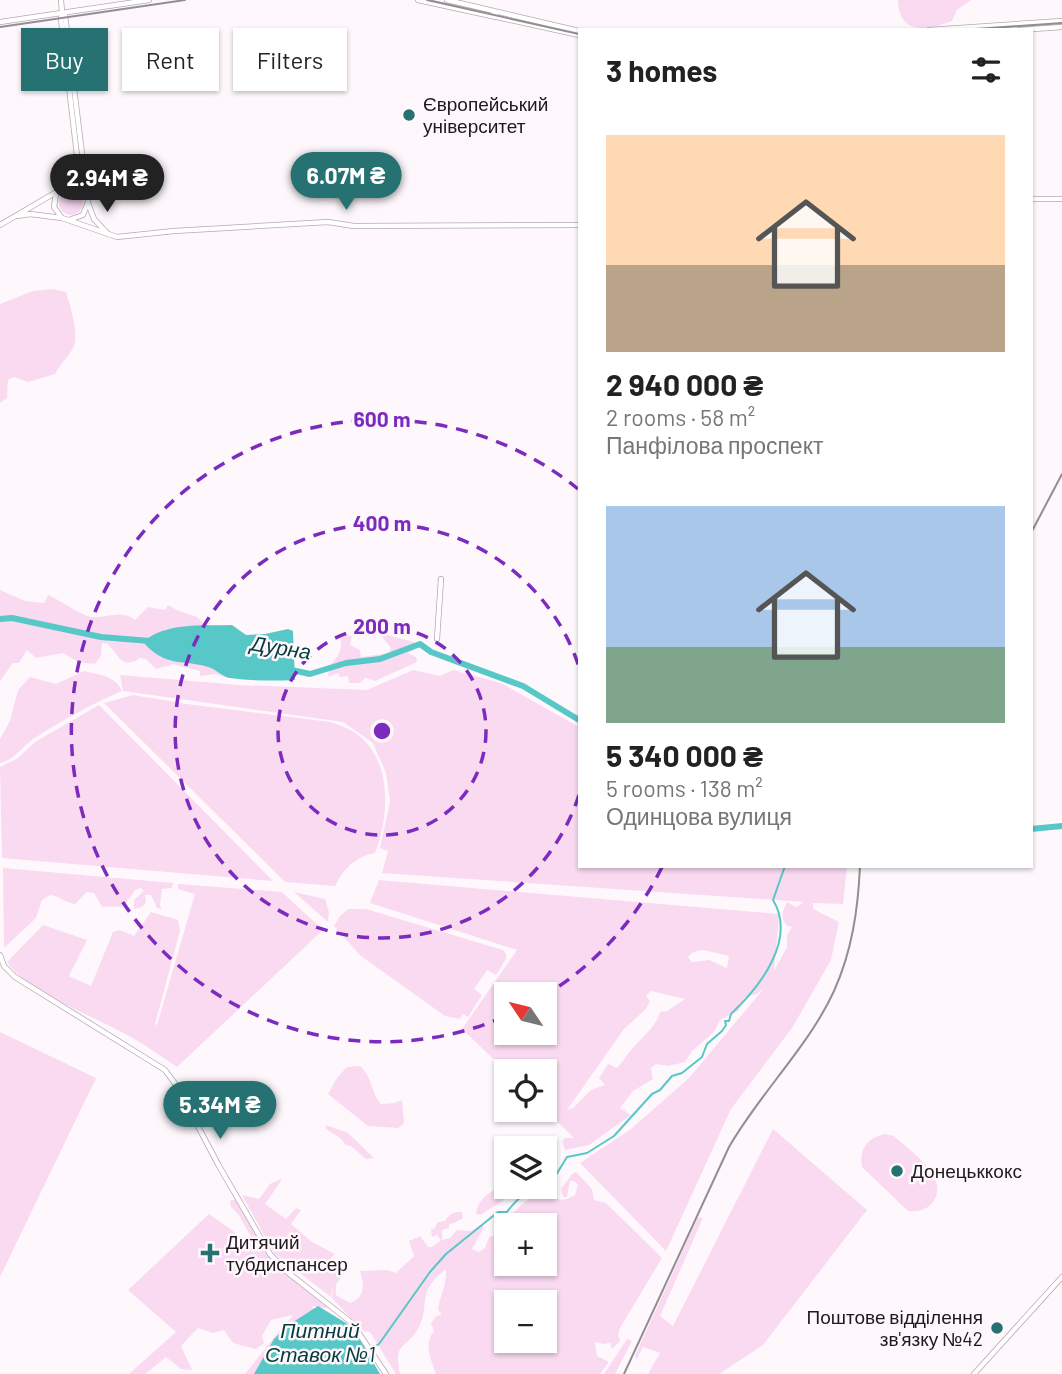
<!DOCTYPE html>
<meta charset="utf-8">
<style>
:root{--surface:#fff;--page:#f2f2f2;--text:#222;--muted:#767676;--accent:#267171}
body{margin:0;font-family:Barlow,sans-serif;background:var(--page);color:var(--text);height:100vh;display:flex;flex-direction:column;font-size:26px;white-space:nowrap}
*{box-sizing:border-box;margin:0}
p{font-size:23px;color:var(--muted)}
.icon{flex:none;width:38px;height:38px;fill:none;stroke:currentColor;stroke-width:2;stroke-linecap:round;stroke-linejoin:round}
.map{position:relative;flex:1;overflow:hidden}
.panel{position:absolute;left:578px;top:28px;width:455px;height:840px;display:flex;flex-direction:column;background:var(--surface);border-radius:0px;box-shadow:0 2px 5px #0004}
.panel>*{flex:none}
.hud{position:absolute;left:21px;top:28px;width:452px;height:63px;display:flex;gap:14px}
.needle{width:46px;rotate:305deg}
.buttons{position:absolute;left:494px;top:982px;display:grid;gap:14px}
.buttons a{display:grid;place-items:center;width:63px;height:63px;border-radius:0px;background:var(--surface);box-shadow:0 2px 5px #0004;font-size:35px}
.price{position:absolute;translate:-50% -60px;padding:0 16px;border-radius:24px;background:var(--accent);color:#fff;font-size:23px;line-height:46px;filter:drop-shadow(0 2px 4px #0008)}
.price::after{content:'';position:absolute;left:50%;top:42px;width:21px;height:16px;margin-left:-10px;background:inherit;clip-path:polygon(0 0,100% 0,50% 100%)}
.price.selected{background:#222;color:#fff}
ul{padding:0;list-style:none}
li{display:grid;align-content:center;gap:14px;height:371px;padding:0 28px}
li span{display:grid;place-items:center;height:217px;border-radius:0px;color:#555}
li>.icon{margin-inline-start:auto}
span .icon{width:126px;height:126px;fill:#fffc;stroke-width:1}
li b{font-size:30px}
h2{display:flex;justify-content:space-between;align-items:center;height:84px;padding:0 28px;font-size:30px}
.tag{padding:0 24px;border-radius:0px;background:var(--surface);box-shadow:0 2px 5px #0004;font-size:24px;line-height:63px}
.tag.selected{background:var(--accent);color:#fff}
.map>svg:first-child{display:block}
.green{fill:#f9daf1;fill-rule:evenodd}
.water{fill:#57c7c7}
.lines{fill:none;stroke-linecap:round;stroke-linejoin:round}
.stream{stroke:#57c7c7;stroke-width:2}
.river{stroke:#57c7c7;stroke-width:6}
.secondary-casing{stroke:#b6a9b2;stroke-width:6}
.secondary{stroke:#fff;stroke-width:4.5}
.tram{stroke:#938e91;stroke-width:2}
.ring{fill:none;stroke:#7b2cbf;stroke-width:3.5;stroke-dasharray:12 9}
.poi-dot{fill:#267171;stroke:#fef8fc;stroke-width:2.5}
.labels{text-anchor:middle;stroke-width:5;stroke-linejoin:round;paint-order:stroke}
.poi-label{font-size:19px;fill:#1e191c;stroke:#fef8fc;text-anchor:start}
.water-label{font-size:21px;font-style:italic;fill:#043b3b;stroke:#fef8fc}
.centre{fill:#7b2cbf;stroke:#fef8fc;stroke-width:3.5}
.ring-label{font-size:21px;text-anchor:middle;font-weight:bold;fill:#7b2cbf;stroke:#fef8fc;stroke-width:5;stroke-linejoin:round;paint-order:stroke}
</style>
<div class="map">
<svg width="1062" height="1374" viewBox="0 0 1062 1374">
<rect width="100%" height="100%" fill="#fef8fc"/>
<!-- green -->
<g class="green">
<path d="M 898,0 L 971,0 L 957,10 L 952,21 C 927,31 899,35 898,0 Z"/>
<circle cx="71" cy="203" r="12"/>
<path d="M 53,289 L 66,292 C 70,305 79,334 74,346 C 70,355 60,364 55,374 L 28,382 L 14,377 L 8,380 L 7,398 L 0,403 L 0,304 L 33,291 Z"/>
<path d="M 0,590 L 25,601 L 44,603 L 48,595 C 60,600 82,616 92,617 C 108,618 122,609 135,620 L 148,607 L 165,610 L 168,605 L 179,611 L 197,617 L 206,626 L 232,625 L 212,668 L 228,678 L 215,674 L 200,676 L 200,671 L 173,664 L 156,669 L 146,659 L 139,658 L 136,661 L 126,663 L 120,659 L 108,644 L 102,643 L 101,655 L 95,664 L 78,662 L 63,653 L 36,658 L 27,650 L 19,663 L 13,663 L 0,681 Z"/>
<path d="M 379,633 L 414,642 L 416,649 L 408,653 L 416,657 L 417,662 L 375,681 L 365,678 L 360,683 L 349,683 L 348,676 L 340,677 L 338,673 L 328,677 L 330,665 C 340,655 343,648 340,634 L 352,636 L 350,645 L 360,650 L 361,657 L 389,653 L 391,648 Z"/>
<path d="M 413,670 L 440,676 L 453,670 L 501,683 L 579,727 L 579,866 L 847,866 L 843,904 L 813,903 L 813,909 L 839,922 L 831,960 L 792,1028 L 731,1109 L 666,1251 L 580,1163 L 631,1129 L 689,1078 L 765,987 L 757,994 L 745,997 L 738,1011 L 720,1020 L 714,1032 L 692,1051 L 685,1062 L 668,1066 L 656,1064 L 651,1068 L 653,1079 L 633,1091 L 620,1108 L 631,1115 L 589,1145 L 565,1150 L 562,1142 L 565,1138 L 574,1138 L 544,1109 L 544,1071 L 506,1071 L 462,1029 L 517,950 L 370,903 L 379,880 L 779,914 L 774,971 L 787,947 L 787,935 L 792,927 L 787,926 C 780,917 782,912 787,902 L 796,907 L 804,902 L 382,873 L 388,851 L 380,848 L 390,802 L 386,773 L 373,743 L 343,722 L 123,691 L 120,675 L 239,685 L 367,690 ZM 703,950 L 729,956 L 727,968 L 709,960 L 692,962 L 688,957 L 693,952 ZM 651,991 L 685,999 L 667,1011 L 660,1012 C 656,1027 642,1037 632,1049 C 626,1055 623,1062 617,1068 L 608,1064 L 599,1078 L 605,1085 L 591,1090 L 573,1108 L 567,1110 L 624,1029 L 646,1009 L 650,1001 L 646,996 ZM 506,994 L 544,994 L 544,1032 L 506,1032 Z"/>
<path d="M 84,671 C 99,675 115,675 122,691 C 92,704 62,720 35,738 C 22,746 15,760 0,763 L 0,739 L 10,721 L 18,690 L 30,677 L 56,684 Z"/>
<path d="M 133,695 L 187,704 L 331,722 C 338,725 346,727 352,731 C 393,755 390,816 375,853 C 355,857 344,868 335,886 L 285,882 L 104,703 Z"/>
<path d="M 99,705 L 273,881 L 2,858 L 0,767 L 18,758 L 35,742 Z"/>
<path d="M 3,868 L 173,883 L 172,888 L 162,889 L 160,905 L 162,909 L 157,908 L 151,895 L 145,895 L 146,902 L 142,907 L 134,909 L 134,900 L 144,891 L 141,888 L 135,890 C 120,913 126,905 102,907 L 94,893 L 87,892 L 75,904 C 65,903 60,896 50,895 L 42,900 L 36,918 L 4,948 Z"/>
<path d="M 178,884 L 282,892 L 323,930 L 177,1067 C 163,1058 150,1048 136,1040 C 103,1020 26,992 7,962 L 43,925 L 87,940 L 69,976 L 91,986 L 113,932 L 120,930 L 134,936 L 151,912 L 178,920 L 180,931 L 155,1024 L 157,1025 L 195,894 L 178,889 Z"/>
<path d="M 294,892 L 325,899 L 329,912 L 328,922 Z"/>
<path d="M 348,909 L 366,909 L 503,950 L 506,954 L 506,959 L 496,975 L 487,970 L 474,989 L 482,995 L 468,1017 L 463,1014 L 460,1019 L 445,1016 L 361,956 L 334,926 L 340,916 Z"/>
<path d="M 0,1032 L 96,1078 L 0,1277 Z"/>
<path d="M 360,1066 C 373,1078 370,1091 381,1104 L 395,1103 L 402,1100 L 404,1123 L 398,1128 L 368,1126 L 328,1094 L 337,1078 L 347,1067 Z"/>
<path d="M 326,1125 L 348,1133 L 374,1158 L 366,1159 L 351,1146 L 346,1145 L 340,1138 L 326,1129 Z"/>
<path d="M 773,1129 L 867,1210 L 763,1345 L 719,1374 L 648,1374 L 660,1353 L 643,1347 L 636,1360 L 635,1356 L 698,1217 L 703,1218 L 660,1316 L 673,1326 Z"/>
<path d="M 885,1134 L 894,1136 C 910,1151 951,1178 933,1202 C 927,1210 918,1212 908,1211 L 862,1167 C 859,1149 867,1138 885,1134 Z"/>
<path d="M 576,1172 L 592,1189 L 594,1200 L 606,1203 L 662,1258 L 620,1328 L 618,1335 L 620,1341 L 612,1349 L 610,1343 L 603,1344 L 595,1342 L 597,1356 L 609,1362 L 600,1374 L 436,1374 C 431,1359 423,1345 434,1331 L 431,1324 L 435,1317 L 442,1314 L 438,1310 C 440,1295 447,1285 446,1269 C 415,1294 431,1301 419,1327 C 407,1350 393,1340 400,1374 L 396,1374 L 370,1332 L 363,1331 L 332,1298 L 333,1284 L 331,1297 L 274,1253 L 242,1195 L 259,1199 L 270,1184 L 281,1179 L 281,1181 L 265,1204 L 286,1219 L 296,1208 L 301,1210 L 291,1224 L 312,1242 L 335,1254 L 327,1262 L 331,1272 L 336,1270 L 341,1277 L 336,1285 L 336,1295 L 350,1303 C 366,1297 364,1284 360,1271 L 387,1270 L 396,1273 L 414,1256 L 409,1241 L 420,1236 L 428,1247 L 432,1247 L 441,1240 L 437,1235 L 432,1237 L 431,1229 L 434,1229 L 438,1222 L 445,1221 C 448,1215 455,1211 462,1212 L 463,1218 L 454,1223 L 449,1224 L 449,1228 L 442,1230 L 442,1240 L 450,1238 L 457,1230 L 471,1231 L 482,1224 L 484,1227 L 472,1249 L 479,1252 L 485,1248 L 489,1237 L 500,1234 L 506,1228 L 506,1264 L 544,1264 L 544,1225 L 508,1225 L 507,1218 C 520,1207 531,1194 548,1190 C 561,1201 559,1203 575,1195 L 578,1185 L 574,1181 L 570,1181 L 567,1197 L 563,1197 L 561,1189 L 572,1174 ZM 506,1302 L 544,1302 L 544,1340 L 506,1340 Z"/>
<path d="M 506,1182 L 506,1186 L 517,1187 L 507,1198 L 480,1215 L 476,1214 C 478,1197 493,1191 506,1182 Z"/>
<path d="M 235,1199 L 269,1257 L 329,1306 L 326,1308 L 312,1306 L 313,1309 L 272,1374 L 245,1374 C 261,1354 277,1333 293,1315 L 271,1320 L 262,1336 L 264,1343 L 256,1349 L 233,1343 L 224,1330 L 213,1333 L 198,1328 L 181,1346 L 192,1370 L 181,1369 L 166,1357 L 145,1374 L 129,1374 L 176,1332 L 128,1290 L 209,1214 L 247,1241 L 255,1242 C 246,1232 243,1216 231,1207 L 230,1201 Z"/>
<path d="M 627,1339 L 632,1341 L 615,1374 L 604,1374 Z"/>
</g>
<!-- water -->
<g class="water">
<path d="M 232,625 L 246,635 L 265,634 L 288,629 L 293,631 L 295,680 C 273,681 252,681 230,678 C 223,677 218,671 211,668 C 182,658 167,669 143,642 C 166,622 202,626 232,625 Z"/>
<path d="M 318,1306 L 346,1323 L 355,1331 L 380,1374 L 254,1374 L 274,1339 L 290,1324 Z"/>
</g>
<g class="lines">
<!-- stream -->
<path class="stream" d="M 372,1348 L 379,1344 L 430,1272 L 446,1254 L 498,1212 L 507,1212 C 519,1196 527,1190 548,1188 L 567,1157 L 587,1153 L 614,1136 L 652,1094 L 660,1090 L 672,1076 L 682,1073 L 702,1057 L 707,1044 L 722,1031 L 726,1025 L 725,1021 L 729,1021 L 731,1014 C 760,987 797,939 773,900 L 785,866"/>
<!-- river -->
<g class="river">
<path d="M 0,619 L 12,618 L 101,637 L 150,641"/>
<path d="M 287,669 L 310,674 L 346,663 L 380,659 L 420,644 L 431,652 L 523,686 L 579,720"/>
<path d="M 1031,829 L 1062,826"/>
</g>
<!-- secondary casing -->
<g class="secondary-casing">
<g id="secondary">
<path d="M 61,0 L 62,12 L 65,15 L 88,202 L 83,215 L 69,220"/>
<path d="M 418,0 L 496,17"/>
<path d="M 447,0 L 579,31"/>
<path d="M 493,11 L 497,17 L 579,35"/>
<path d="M 0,22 L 149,0"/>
<path d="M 929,30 L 1062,21"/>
<path d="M 1019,30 L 1062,27"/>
<path d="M 59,190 L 78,164 L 61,19 L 62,12"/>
<path d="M 56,194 L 54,207 L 61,217"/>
<path d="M 1031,199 L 1062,199"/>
<path d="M 88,203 L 94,219 L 108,234"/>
<path d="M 17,216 L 30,214 L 62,218 L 117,237 L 174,231 L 328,222 L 354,226 L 579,225"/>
<path d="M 0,225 L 65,187 L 75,187 L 87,196"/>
<path d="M 437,639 L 441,579"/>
<path d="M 0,955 L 4,966 L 15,977 L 165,1070 L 176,1085 L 219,1166 L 270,1254 L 286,1271 L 352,1323 L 386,1374"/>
<path d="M 974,1374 L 1062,1277"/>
</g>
</g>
<!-- secondary -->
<use href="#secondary" class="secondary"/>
<!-- tram -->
<g class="tram">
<path d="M 427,0 L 579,34"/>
<path d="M 0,27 L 185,0"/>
<path d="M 961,30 L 1062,23"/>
<path d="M 1031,533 L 1062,474"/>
<path d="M 624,1374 L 729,1147 C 760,1093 809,1046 834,991 C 852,951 858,910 860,866"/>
</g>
</g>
<!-- distance rings -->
<g class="ring">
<circle cx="382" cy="731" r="104"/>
<path d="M579 795A207 207 0 1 1 579 667"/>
<path d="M662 867A311 311 0 0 1 544 996M504 1017A311 311 0 1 1 578 489"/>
</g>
<!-- markers -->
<g class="poi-dot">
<circle cx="409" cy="115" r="7"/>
<circle cx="897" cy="1171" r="7"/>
<path d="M206.5 1242.5h7v7h7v7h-7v7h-7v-7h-7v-7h7z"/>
<circle cx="997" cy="1328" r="7"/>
</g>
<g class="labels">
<!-- poi labels -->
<g class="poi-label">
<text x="423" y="111">Європейський<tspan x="423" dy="22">університет</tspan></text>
<text x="911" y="1178">Донецьккокс</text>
<text x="226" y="1249">Дитячий<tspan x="226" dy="22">тубдиспансер</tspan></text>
<text x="983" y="1324" text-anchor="end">Поштове відділення<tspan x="983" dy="22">зв'язку №42</tspan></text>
</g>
<!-- water labels -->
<g class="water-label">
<text transform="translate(281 648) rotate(9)" y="7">Дурна</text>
<text x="320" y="1338">Питний<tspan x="320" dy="24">Ставок №1</tspan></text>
</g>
</g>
<circle cx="382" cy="731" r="10" class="centre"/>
<g class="ring-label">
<text x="382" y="427">600 m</text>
<text x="382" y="531">400 m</text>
<text x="382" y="634">200 m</text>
</g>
</svg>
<div class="buttons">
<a><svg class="needle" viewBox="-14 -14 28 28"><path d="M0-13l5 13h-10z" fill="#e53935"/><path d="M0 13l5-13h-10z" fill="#767676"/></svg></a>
<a><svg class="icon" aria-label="locate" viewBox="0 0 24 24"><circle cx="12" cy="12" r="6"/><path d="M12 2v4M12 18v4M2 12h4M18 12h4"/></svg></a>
<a><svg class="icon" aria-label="layers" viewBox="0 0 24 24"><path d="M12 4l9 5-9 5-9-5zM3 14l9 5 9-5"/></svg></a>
<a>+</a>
<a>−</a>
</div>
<b class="price" style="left:346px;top:212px">6.07M ₴</b>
<b class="price selected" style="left:107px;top:214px">2.94M ₴</b>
<b class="price" style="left:220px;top:1141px">5.34M ₴</b>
<div class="hud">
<a class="tag selected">Buy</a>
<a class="tag">Rent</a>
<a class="tag">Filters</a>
</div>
<section class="panel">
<h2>3 homes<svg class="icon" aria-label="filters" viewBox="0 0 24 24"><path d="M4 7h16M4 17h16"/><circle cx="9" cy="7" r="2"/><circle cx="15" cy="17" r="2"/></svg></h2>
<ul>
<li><span style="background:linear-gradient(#ffd9b3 60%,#b9a48a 0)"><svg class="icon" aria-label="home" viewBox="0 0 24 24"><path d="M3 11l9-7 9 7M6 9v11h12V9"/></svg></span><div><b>2 940 000 ₴</b><p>2 rooms · 58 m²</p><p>Панфілова проспект</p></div></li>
<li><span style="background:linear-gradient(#a9c7e8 65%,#7fa58c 0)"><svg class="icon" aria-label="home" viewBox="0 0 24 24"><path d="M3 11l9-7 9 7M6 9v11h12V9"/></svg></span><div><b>5 340 000 ₴</b><p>5 rooms · 138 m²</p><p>Одинцова вулиця</p></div></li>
</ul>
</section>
</div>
